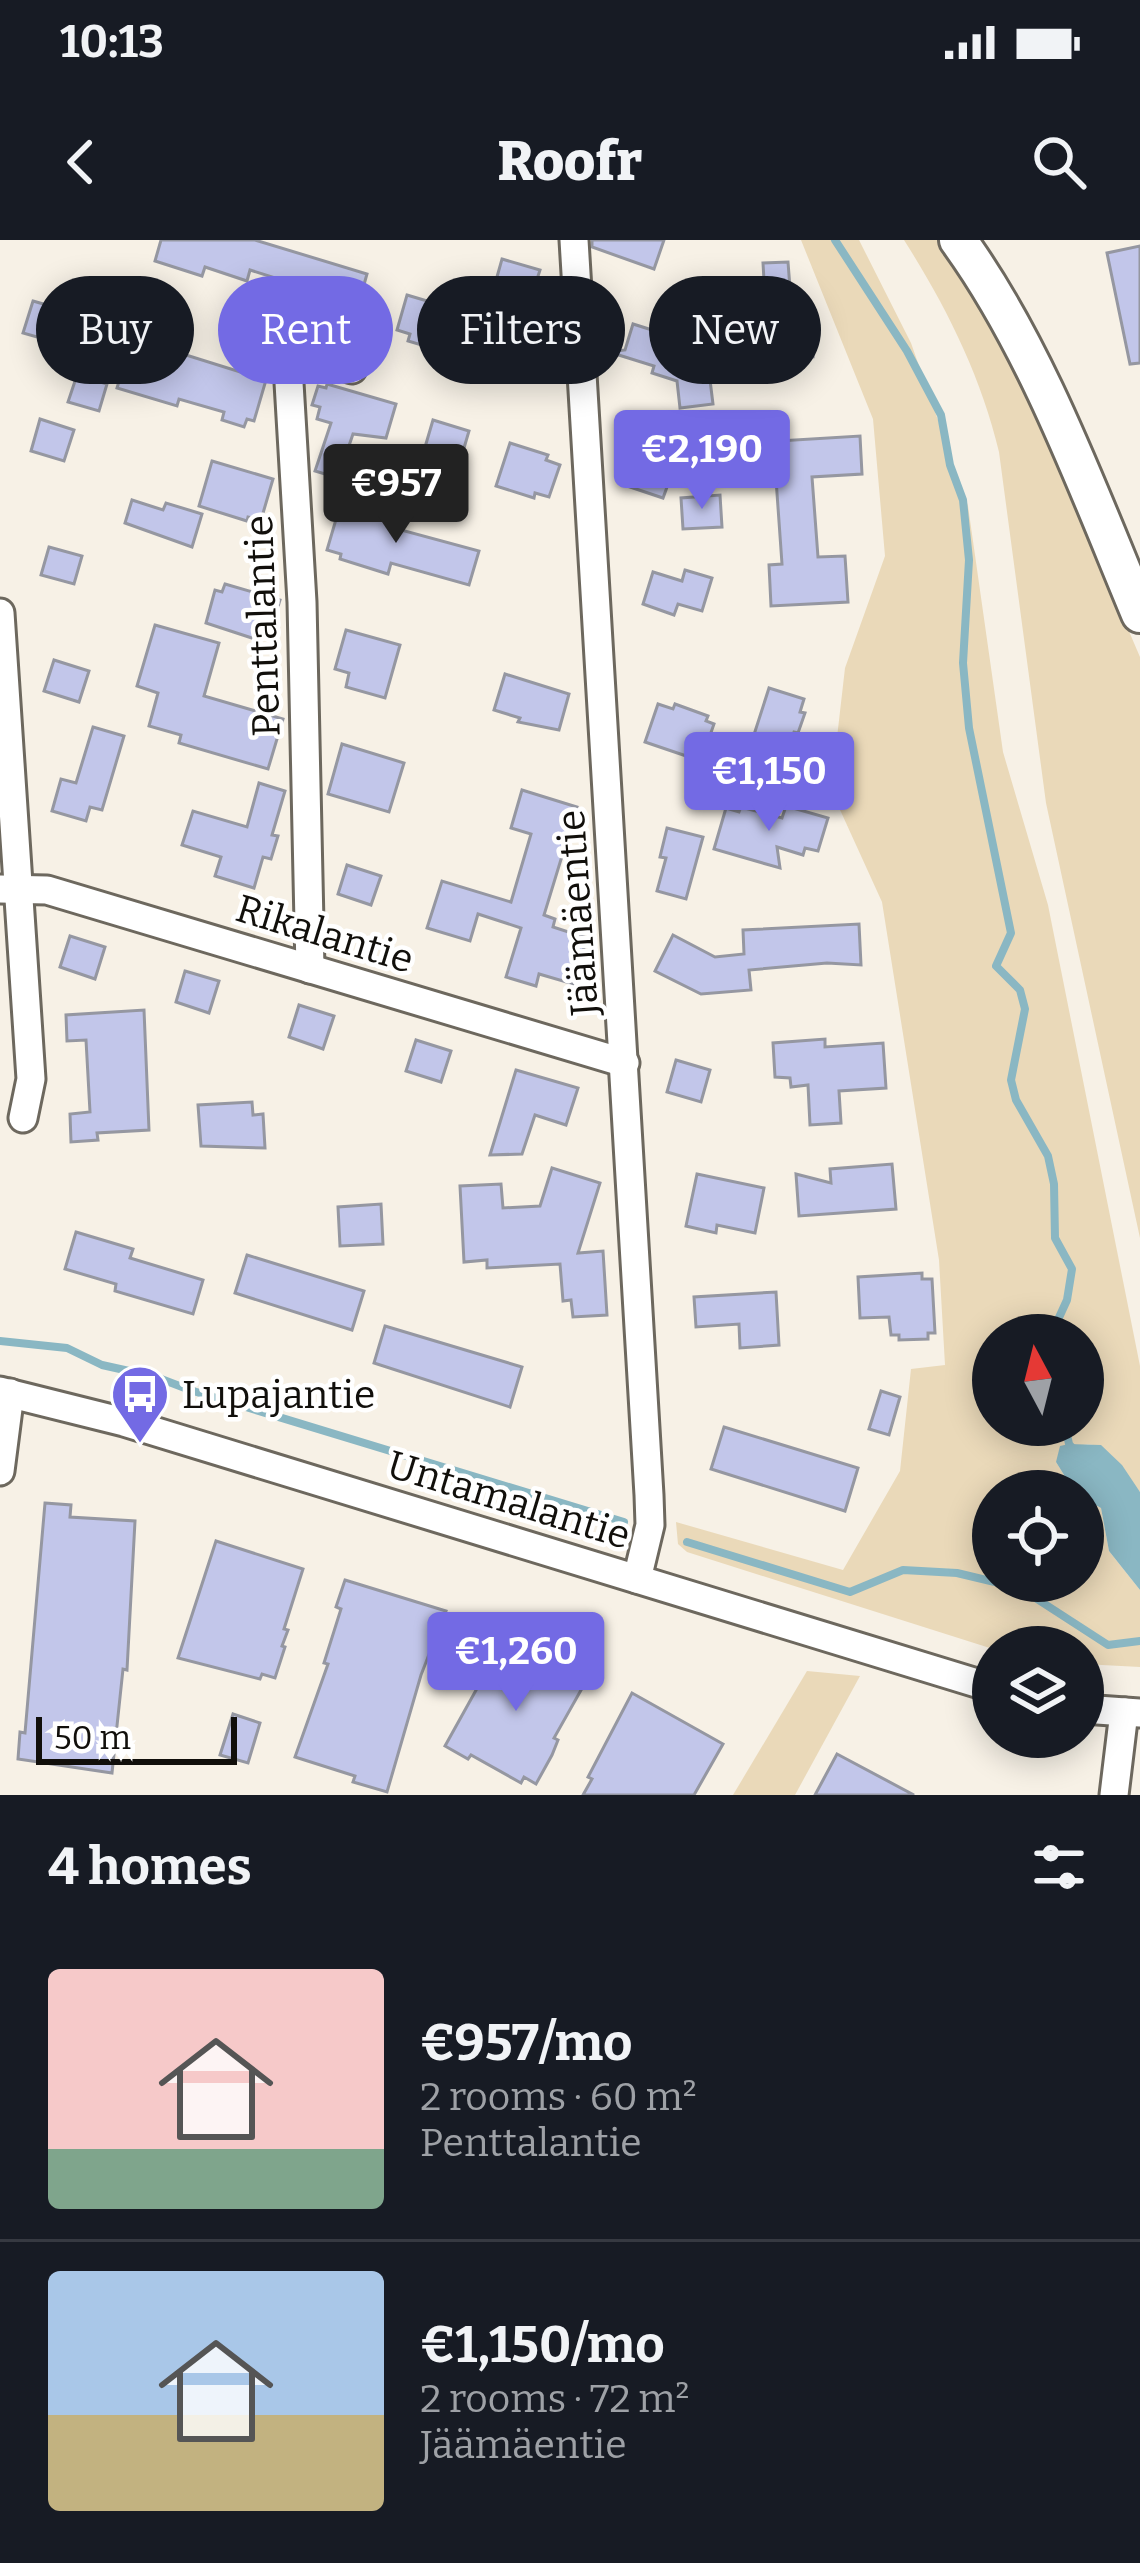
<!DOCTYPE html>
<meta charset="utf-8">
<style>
:root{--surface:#171b24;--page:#242831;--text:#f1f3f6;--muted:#9ea1a6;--line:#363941;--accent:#736ae4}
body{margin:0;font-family:Bitter,serif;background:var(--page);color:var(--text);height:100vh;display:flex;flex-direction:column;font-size:45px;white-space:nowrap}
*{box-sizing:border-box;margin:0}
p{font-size:39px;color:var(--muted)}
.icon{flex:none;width:66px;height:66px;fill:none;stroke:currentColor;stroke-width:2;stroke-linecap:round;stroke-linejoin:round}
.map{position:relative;height:1555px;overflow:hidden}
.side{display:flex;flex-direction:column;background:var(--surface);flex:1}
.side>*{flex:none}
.banner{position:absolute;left:36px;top:36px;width:1068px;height:108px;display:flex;gap:24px}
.needle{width:78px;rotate:353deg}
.fabs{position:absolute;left:972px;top:1074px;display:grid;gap:24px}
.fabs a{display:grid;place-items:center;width:132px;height:132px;border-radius:50%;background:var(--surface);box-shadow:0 6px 30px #0003;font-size:60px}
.scale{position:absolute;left:36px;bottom:30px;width:201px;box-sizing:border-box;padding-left:12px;border:6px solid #110f0b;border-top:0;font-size:33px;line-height:42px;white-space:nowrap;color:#110f0b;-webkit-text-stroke:9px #fff;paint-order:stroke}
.price{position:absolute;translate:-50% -102px;padding:0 27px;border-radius:12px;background:var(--accent);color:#fff;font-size:39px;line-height:78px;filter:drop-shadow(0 3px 6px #0008)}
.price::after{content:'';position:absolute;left:50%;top:72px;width:36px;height:27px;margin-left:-18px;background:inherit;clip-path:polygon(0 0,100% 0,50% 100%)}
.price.current{background:#222;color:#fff}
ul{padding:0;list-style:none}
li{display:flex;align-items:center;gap:36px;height:300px;padding:0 48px}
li+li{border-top:3px solid var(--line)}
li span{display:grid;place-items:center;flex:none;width:336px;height:240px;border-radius:12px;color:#555}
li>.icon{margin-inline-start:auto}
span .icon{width:144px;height:144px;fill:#fffc;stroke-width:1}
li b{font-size:51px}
h2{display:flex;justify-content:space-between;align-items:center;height:144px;padding:0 48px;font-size:51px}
.chip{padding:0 42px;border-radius:54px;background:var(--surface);box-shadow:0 6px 30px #0003;font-size:42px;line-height:108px}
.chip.current{background:var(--accent);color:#fff}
.status{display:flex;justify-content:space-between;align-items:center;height:84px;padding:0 60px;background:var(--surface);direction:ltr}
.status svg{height:33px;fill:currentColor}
header{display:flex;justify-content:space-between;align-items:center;height:156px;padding:0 48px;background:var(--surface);font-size:54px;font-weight:800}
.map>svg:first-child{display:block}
.green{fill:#ead9b9;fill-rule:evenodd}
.water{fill:#8ab7c3}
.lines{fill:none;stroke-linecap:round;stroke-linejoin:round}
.stream{stroke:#8ab7c3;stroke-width:8}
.building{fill:#c2c6ea;stroke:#9597a1;stroke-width:3}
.minor-casing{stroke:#6d685e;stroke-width:33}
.major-casing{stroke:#6d685e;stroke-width:42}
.minor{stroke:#fff;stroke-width:27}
.major{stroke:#fff;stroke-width:36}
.labels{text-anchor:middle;stroke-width:9;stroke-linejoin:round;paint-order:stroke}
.street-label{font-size:39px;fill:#110f0b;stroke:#fff}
.poi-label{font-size:39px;fill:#110f0b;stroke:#fff;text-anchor:start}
</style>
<div class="status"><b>10:13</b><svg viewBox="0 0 49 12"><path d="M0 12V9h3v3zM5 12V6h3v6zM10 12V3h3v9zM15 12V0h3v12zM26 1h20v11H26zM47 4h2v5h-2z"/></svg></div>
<header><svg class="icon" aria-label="back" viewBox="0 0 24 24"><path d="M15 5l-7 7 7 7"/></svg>Roofr<svg class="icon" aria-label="search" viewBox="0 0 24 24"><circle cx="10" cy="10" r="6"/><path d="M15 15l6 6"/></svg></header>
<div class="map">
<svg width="1140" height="1555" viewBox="0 0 1140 1555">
<rect width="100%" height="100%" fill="#f7f1e6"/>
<!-- green -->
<g class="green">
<path d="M 801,0 L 859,0 L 911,103 L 968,266 L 1003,512 L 1048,665 L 1140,1126 L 1140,1252 C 1124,1233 1110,1200 1082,1205 C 1075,1206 1062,1218 1056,1222 L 1074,1251 L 993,1251 L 993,1341 L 1083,1341 L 1083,1258 L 1101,1268 L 1109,1311 L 1140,1350 L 1140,1427 L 1083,1424 L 1083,1407 L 993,1409 L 687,1312 L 678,1304 L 676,1282 L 843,1330 L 900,1231 L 911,1129 L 945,1125 L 939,1020 L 882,662 L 831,550 L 845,428 L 885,316 L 873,179 ZM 993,1095 L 1083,1095 L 1083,1185 L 993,1185 Z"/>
<path d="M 904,0 L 937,0 L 973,50 L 1014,123 L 1140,417 L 1140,998 L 1046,563 L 999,212 C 981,136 946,66 904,0 Z"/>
<path d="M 807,1431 L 860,1436 L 795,1555 L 733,1555 Z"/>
</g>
<!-- water -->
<path class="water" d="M 1069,1204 L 1101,1205 L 1122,1225 L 1140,1252 L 1140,1350 L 1109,1311 L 1101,1268 L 1083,1258 L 1083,1251 L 1074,1251 L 1056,1222 L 1060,1206 Z"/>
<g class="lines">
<!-- stream -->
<g class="stream">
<path d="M 835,0 L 907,111 L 941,175 L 950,225 L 963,260 L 969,320 L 963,423 L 969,488 L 1011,693 L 996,726 L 1020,750 L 1025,769 L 1011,840 L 1016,860 L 1048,916 L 1054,944 L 1055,998 L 1072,1029 L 1067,1060 L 1051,1095"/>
<path d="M 0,1101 L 67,1108 L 102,1125 L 156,1137 L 190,1150 L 624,1282"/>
<path d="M 1065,1185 L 1069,1204 L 1075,1211"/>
<path d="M 687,1302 L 850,1352 L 903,1330 L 957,1333 L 1020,1348 L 1108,1405 L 1140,1401"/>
</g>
</g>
<!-- building -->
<g class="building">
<path d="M 161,0 L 255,0 L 367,34 L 356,73 L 333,65 L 327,86 L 293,76 L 301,48 L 294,44 L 250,30 L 247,41 L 205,27 L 202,36 L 155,21 Z"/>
<path d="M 592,0 L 664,0 L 654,29 L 592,7 Z"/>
<path d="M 1140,6 L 1140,123 L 1130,124 L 1107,13 Z"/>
<path d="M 502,19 L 540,30 L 532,55 L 495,44 Z"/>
<path d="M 788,22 L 792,74 L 810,72 L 813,117 L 802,118 L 802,123 L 767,125 L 767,120 L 712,124 L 713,132 L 709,132 L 713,164 L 680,168 L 677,141 L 652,133 L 654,126 L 609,112 L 625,110 L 633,84 L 668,95 L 664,106 L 743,98 L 741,77 L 766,75 L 763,23 Z"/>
<path d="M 407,55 L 461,71 L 459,78 L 546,98 L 534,138 L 408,101 L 410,94 L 397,90 Z"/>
<path d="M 33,61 L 68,71 L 58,103 L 23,93 Z"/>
<path d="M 130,105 L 157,113 L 158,109 L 167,109 L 266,140 L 254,181 L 247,179 L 244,187 L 222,180 L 224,172 L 179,159 L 177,166 L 117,148 Z"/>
<path d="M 77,135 L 107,144 L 99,171 L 68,162 Z"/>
<path d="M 327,144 L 396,164 L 386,198 L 353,194 L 338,238 L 315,231 L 331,183 L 317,179 L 320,167 L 312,165 L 318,146 L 326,148 Z"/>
<path d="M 40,179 L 74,190 L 64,221 L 31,211 Z"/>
<path d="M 433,180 L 469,191 L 459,225 L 423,214 Z"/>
<path d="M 860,196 L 862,234 L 812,237 L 818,317 L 845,316 L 848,362 L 771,366 L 769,325 L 782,324 L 776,239 L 748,241 L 746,203 Z"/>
<path d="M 510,203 L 548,215 L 546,220 L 560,225 L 549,257 L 535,253 L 534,258 L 496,246 Z"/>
<path d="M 641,217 L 674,228 L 663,258 L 630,247 Z"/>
<path d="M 212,221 L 273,239 L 261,280 L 248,277 L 247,281 L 199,266 Z"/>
<path d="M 720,255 L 722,287 L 683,289 L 681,258 Z"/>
<path d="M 342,259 L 403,283 L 401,290 L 479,311 L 469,345 L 391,323 L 388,334 L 340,319 L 341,314 L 327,310 Z"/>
<path d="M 132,260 L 163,270 L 166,263 L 202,274 L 192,307 L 125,283 Z"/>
<path d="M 49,307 L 82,316 L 74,344 L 41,335 Z"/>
<path d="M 685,330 L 712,338 L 702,371 L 678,364 L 674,375 L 643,364 L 653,332 L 682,341 Z"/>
<path d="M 225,344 L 280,360 L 269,396 L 257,393 L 255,399 L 206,383 L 215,350 L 222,352 Z"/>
<path d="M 155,385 L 219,403 L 204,456 L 283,479 L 268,529 L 179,503 L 181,495 L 149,486 L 158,453 L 137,446 Z"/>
<path d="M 346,390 L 400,405 L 385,458 L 346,447 L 349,433 L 335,429 Z"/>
<path d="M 54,420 L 89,431 L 79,462 L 44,451 Z"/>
<path d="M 505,434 L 569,454 L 559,490 L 518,482 L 520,478 L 494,470 Z"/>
<path d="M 769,448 L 804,459 L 800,472 L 805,473 L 798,493 L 794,492 L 785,519 L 750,507 Z"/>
<path d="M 658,464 L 673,469 L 675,464 L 708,476 L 706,481 L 714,484 L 701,521 L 645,502 Z"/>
<path d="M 93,487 L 124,496 L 102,570 L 90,567 L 86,581 L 52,571 L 61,539 L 76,543 Z"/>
<path d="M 342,504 L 404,523 L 389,572 L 328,554 Z"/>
<path d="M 259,543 L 285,551 L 272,595 L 278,596 L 271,619 L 263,617 L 254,648 L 215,636 L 221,617 L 182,605 L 193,571 L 247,587 Z"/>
<path d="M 522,550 L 577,567 L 544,675 L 555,679 L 553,687 L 587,698 L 573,744 L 539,734 L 536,746 L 506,737 L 521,688 L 478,674 L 470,701 L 427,688 L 442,641 L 511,662 L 531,594 L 511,588 Z"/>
<path d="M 786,566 L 828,578 L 818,611 L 805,608 L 803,615 L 777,607 L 780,628 L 714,609 L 726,568 L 739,572 L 741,567 L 782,578 Z"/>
<path d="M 667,588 L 703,597 L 686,659 L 657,651 L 666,618 L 660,617 Z"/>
<path d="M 347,625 L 381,636 L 371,665 L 338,654 Z"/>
<path d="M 859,684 L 861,725 L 827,723 L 749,730 L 751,750 L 701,754 L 655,731 L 673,695 L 715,717 L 744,714 L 743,690 Z"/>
<path d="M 70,696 L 105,707 L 95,739 L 60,727 Z"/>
<path d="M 185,731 L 219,741 L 209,773 L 176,762 Z"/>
<path d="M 299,765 L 334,776 L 323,809 L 289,797 Z"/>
<path d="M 144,770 L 149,890 L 97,893 L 98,900 L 71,902 L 70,874 L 90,872 L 86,800 L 67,801 L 66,775 Z"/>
<path d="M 825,799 L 825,807 L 883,803 L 886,848 L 839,851 L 841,883 L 810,885 L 808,845 L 791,847 L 790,838 L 775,837 L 773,803 Z"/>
<path d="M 416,800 L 451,811 L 441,842 L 406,831 Z"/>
<path d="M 676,820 L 710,830 L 701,862 L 667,852 Z"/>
<path d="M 516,830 L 578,848 L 566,885 L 535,875 L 522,914 L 490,915 Z"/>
<path d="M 252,862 L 253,875 L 263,874 L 265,908 L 201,906 L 198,865 Z"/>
<path d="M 892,924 L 896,969 L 799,976 L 796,934 L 831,943 L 830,929 Z"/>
<path d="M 552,928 L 600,943 L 578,1013 L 603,1011 L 607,1075 L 573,1077 L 571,1060 L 563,1061 L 560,1024 L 487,1028 L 487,1020 L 464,1022 L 460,946 L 501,944 L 503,968 L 540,966 Z"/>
<path d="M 697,934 L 764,948 L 755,993 L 717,985 L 716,993 L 686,986 Z"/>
<path d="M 381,964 L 383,1004 L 340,1006 L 338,967 Z"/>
<path d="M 76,992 L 133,1009 L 130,1018 L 203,1040 L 193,1074 L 115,1051 L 116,1044 L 65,1029 Z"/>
<path d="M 247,1015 L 364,1051 L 352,1090 L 235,1053 Z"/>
<path d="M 922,1033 L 922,1039 L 932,1039 L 935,1093 L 928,1093 L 928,1099 L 899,1100 L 899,1095 L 891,1095 L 889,1077 L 860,1078 L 858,1037 Z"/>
<path d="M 776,1052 L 779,1105 L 740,1108 L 739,1084 L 696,1087 L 694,1057 Z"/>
<path d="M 385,1086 L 522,1127 L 510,1167 L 374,1123 Z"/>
<path d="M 881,1151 L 900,1157 L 889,1195 L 869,1189 Z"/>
<path d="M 724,1187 L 858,1228 L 845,1271 L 711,1229 Z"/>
<path d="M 45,1263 L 71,1265 L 70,1277 L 135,1281 L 127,1430 L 123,1429 L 112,1533 L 18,1519 L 20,1492 L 25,1493 Z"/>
<path d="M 216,1301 L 303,1329 L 284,1389 L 288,1390 L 282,1406 L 285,1407 L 275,1438 L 262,1434 L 260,1439 L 178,1418 Z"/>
<path d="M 345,1340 L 446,1371 L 421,1435 L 387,1552 L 353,1542 L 355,1536 L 295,1517 L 328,1424 L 324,1423 L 341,1369 L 336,1367 Z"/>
<path d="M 505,1398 L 585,1443 L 554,1498 L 558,1500 L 552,1515 L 536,1544 L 524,1537 L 521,1543 L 471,1515 L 468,1519 L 445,1506 Z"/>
<path d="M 632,1453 L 723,1504 L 694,1555 L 583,1555 L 592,1539 L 588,1537 Z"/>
<path d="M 233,1474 L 260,1483 L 248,1523 L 220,1515 Z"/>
<path d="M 837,1514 L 914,1555 L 815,1555 Z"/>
</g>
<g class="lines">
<!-- minor casing -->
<g class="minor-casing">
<g id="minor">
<path d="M 574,0 L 649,1255 L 650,1285 L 637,1339"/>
<path d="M 0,373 L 31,839 L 23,878"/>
<path d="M 0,649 L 47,650 L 625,823"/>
<path d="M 310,729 L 302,362 L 287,109 L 352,129"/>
<path d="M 0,1151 L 124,1182 L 993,1448"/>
<path d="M 0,1231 L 10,1153"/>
<path d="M 1083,1469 L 1140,1473"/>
<path d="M 1114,1555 L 1124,1472"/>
</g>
</g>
<!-- major casing -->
<g class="major-casing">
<path id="major" d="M 958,0 C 1036,107 1089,252 1140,374"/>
</g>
<!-- minor -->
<use href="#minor" class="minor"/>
<!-- major -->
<use href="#major" class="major"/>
</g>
<!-- icons -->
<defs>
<g id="bus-pin" transform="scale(3)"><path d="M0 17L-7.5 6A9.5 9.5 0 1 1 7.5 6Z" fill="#736ae4" stroke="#fff"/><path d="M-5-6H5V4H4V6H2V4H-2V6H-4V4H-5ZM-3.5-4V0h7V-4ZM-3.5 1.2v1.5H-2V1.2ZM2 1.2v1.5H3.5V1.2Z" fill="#fff"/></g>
</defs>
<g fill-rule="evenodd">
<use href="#bus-pin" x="140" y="1154"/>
</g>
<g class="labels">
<!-- street labels -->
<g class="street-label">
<text transform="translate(262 386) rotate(-92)" y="14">Penttalantie</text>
<text transform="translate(577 673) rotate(-94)" y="14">Jäämäentie</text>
<text transform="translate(325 693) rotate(17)" y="14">Rikalantie</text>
<text transform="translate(509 1259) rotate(17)" y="14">Untamalantie</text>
</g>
<!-- poi labels -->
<g class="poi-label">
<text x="182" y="1168">Lupajantie</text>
</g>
</g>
</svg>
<div class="fabs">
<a><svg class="needle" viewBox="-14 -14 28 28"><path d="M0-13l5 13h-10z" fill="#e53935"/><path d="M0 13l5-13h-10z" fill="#9ea1a6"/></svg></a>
<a><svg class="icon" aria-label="locate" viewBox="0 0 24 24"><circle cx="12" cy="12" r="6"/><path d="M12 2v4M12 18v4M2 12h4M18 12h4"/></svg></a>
<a><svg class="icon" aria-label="layers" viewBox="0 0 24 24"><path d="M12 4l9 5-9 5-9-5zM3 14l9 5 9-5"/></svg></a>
</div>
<div class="scale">50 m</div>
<b class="price" style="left:702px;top:272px">€2,190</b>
<b class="price current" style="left:396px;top:306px">€957</b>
<b class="price" style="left:769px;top:594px">€1,150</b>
<b class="price" style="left:516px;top:1474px">€1,260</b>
<div class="banner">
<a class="chip">Buy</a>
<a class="chip current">Rent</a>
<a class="chip">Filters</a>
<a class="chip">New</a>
</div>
</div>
<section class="side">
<h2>4 homes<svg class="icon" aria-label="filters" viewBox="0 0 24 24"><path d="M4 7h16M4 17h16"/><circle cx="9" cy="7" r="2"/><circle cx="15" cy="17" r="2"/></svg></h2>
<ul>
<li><span style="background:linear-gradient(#f6c9c9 75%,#7fa58c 0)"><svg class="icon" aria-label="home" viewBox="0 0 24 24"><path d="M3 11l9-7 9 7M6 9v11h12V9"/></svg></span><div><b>€957/mo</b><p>2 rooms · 60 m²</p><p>Penttalantie</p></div></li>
<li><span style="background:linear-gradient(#a9c7e8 60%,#c2b280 0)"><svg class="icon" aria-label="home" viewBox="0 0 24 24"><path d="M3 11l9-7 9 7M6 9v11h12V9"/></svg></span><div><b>€1,150/mo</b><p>2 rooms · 72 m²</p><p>Jäämäentie</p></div></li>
</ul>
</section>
